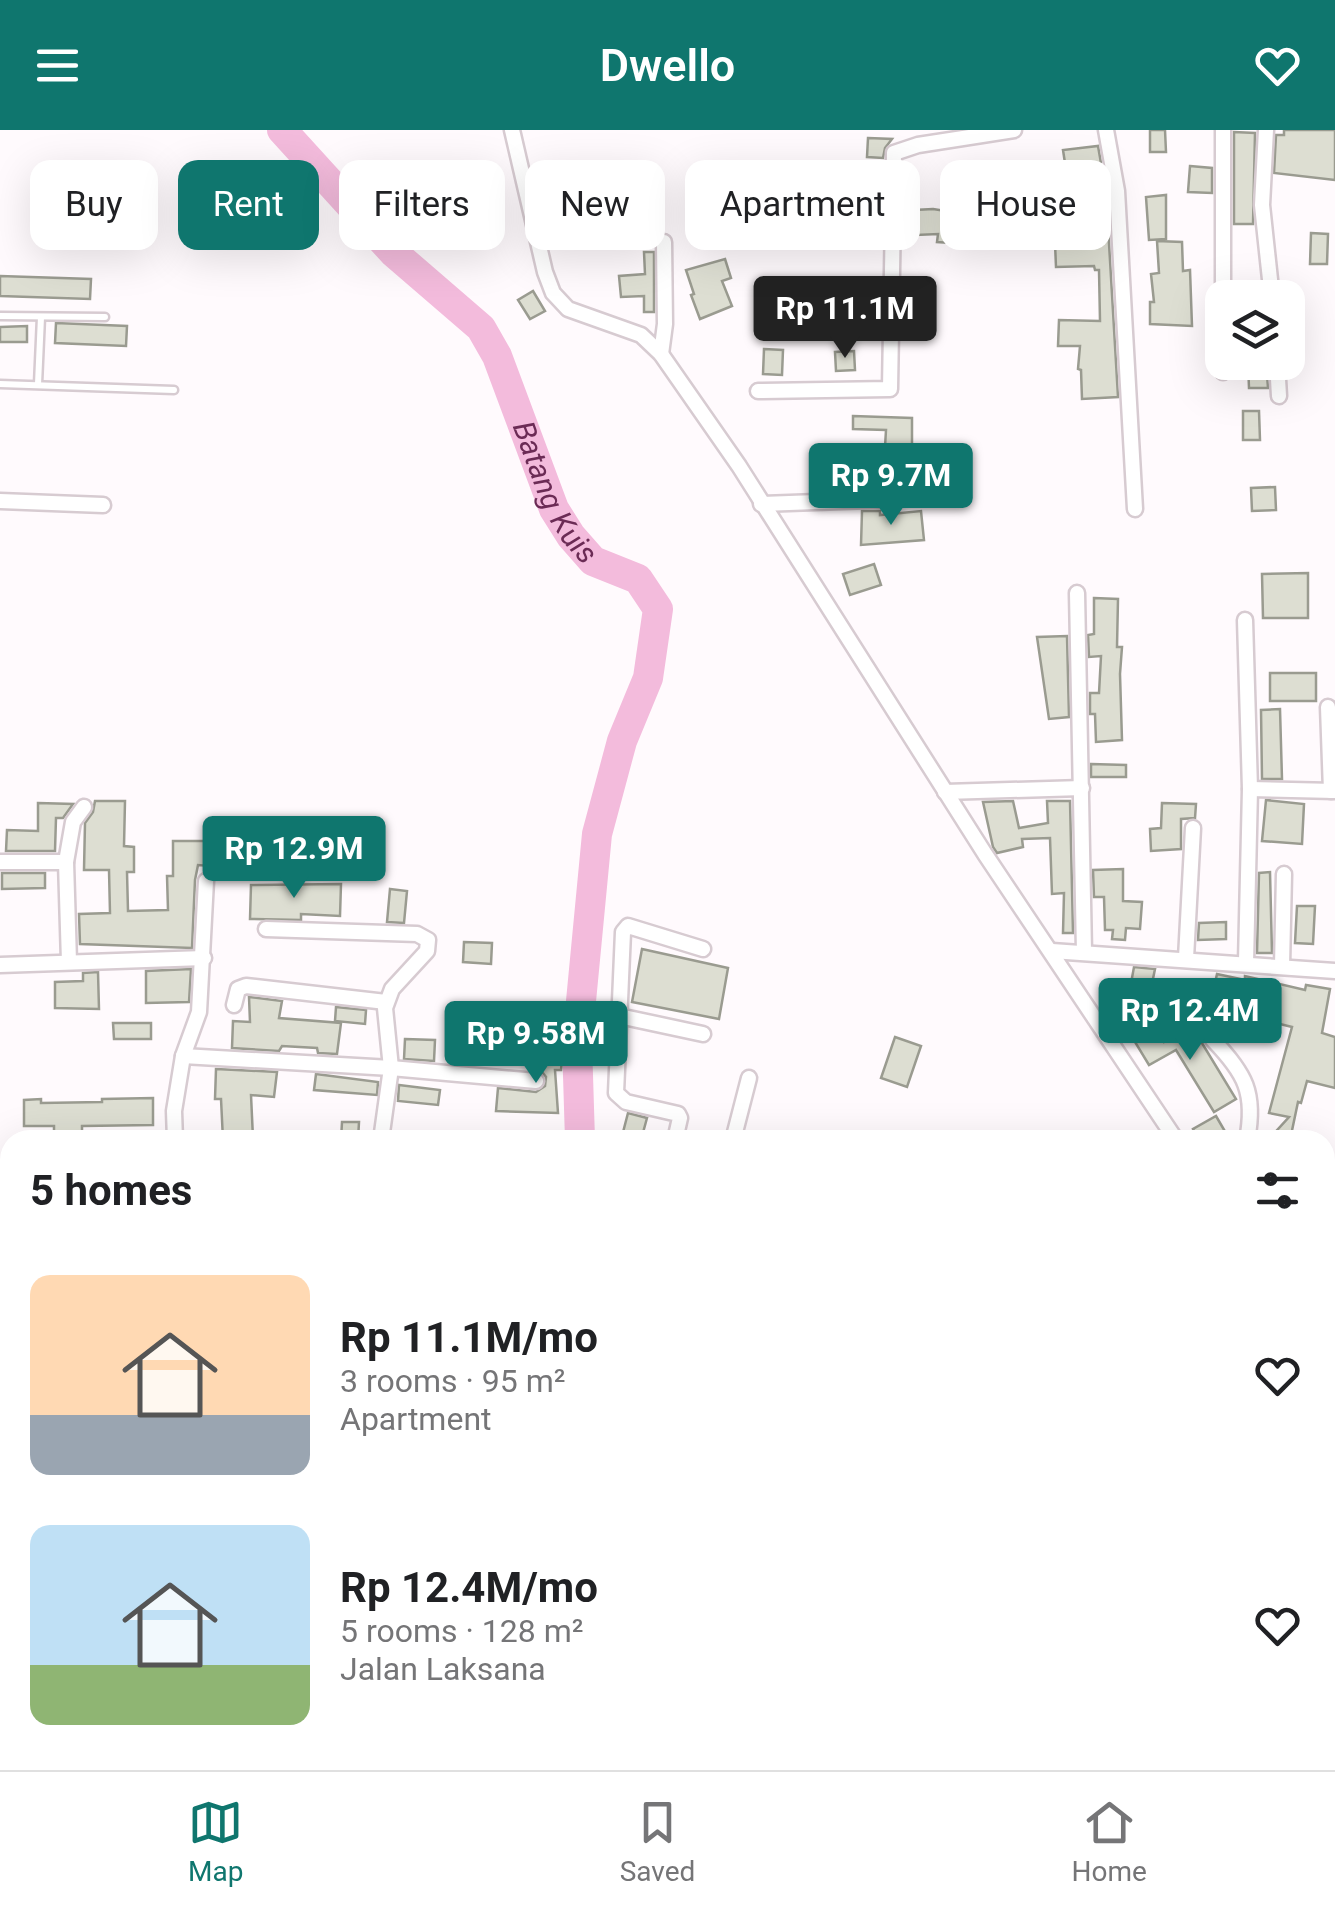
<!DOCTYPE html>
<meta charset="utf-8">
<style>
:root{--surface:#fff;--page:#f2f2f2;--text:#202124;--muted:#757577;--line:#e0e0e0;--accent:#0f766e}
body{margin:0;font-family:Roboto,sans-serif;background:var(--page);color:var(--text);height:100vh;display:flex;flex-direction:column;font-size:38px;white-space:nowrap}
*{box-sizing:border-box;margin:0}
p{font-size:32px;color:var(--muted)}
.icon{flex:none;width:55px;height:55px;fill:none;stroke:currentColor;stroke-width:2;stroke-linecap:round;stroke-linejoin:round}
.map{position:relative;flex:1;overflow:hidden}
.details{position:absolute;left:0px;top:1000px;width:1335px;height:640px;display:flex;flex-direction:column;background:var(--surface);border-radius:30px 30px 0 0;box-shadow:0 10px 40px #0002}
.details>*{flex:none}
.guide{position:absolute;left:30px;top:30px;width:1275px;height:90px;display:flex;gap:20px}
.controls{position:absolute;left:1205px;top:150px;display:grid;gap:20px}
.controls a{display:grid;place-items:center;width:100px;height:100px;border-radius:20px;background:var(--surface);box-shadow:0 10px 40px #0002;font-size:50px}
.price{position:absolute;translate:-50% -85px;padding:0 22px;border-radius:10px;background:var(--accent);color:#fff;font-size:32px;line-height:65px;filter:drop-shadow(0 2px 5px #0008)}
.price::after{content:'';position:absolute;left:50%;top:60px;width:30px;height:22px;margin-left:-15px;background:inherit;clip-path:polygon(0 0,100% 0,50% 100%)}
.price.current{background:#222;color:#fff}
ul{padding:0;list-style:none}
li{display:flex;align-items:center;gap:30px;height:250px;padding:0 30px}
li span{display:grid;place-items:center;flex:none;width:280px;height:200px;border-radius:20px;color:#555}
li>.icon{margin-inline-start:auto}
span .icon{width:120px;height:120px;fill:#fffc;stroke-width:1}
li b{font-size:42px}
h2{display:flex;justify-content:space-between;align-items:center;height:120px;padding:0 30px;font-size:42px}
.chip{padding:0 35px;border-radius:20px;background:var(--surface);box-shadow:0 10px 40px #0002;font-size:35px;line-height:90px}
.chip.current{background:var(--accent);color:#fff}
header{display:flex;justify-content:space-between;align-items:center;height:130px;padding:0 30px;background:var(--accent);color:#fff;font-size:45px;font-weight:600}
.tab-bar{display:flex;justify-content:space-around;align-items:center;height:140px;border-top:2px solid var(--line);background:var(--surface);font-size:28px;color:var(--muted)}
.tab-bar a{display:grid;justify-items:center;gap:5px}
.tab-bar .current{color:var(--accent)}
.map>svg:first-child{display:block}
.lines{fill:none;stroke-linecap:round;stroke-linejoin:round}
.river{stroke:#f3bbdc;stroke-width:30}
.building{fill:#ddded2;stroke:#9a9b90;stroke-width:2.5}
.lane-casing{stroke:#d7cbd1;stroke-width:11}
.street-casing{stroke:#d7cbd1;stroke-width:19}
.lane{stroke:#fff;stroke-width:6}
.street{stroke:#fff;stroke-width:14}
.labels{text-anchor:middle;stroke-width:10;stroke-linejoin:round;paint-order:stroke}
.water-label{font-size:30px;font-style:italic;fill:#6b2b55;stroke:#fff}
</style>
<header><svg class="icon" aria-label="menu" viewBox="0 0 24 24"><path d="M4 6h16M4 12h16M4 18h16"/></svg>Dwello<svg class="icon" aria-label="heart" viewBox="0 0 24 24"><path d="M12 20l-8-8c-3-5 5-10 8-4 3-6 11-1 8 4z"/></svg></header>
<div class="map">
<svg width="1335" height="1640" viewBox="0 0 1335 1640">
<rect width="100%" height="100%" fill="#fffafd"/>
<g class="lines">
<!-- river -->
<g class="river">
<path id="s1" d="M 282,0 L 394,123 L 481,198 L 497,226 L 554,379 L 571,406 L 593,431 L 638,449 L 658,479 L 648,548 L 622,611 L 597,704 L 577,913 L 580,1010"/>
<path d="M 339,1640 L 348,1630"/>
</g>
</g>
<!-- building -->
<g class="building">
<path d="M 1150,0 L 1165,0 L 1166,22 L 1150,22 Z"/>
<path d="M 1284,0 L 1335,0 L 1335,50 L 1274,43 L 1276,5 L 1284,5 Z"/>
<path d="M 1234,2 L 1255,3 L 1253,94 L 1234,94 Z"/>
<path d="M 868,8 L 892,9 L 885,18 L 883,28 L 867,27 Z"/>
<path d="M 1098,16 L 1106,62 L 1118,267 L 1082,269 L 1081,240 L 1078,239 L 1080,216 L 1058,216 L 1059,190 L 1100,191 L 1099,140 L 1095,140 L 1094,136 L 1056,137 L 1055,113 L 1079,112 L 1079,84 L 1073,85 L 1063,20 Z"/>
<path d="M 1190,36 L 1212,38 L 1212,63 L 1188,62 Z"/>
<path d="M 1166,65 L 1166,109 L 1149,110 L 1146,67 Z"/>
<path d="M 933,79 L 952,82 L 951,113 L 937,112 L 938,104 L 916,105 L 915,80 Z"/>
<path d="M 1311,103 L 1328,104 L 1327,134 L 1310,134 Z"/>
<path d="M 1157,111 L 1182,112 L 1183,141 L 1190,140 L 1192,196 L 1150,194 L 1150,172 L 1154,172 L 1151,144 L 1159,143 Z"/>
<path d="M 644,122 L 654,122 L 654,182 L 644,182 L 644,166 L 621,167 L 619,146 L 645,144 Z"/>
<path d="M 725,129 L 731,148 L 722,151 L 732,176 L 700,189 L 691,165 L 694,164 L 686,140 Z"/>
<path d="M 0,146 L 91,149 L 90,169 L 0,166 Z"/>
<path d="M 533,161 L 545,181 L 530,189 L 518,170 Z"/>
<path d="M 56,193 L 127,196 L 126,216 L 55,213 Z"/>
<path d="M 27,196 L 27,212 L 0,212 L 0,197 Z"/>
<path d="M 764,219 L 783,220 L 782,245 L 763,244 Z"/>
<path d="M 854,221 L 855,240 L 836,241 L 835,222 Z"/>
<path d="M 1248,232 L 1266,232 L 1268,258 L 1249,258 Z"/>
<path d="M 1243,281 L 1259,281 L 1260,310 L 1243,310 Z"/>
<path d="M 853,286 L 912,288 L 912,318 L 885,317 L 886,300 L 853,299 Z"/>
<path d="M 948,324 L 952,361 L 924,364 L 920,327 Z"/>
<path d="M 847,326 L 850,350 L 831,352 L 828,328 Z"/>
<path d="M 1275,357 L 1276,380 L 1252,381 L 1251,358 Z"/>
<path d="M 862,381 L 880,381 L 880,385 L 921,381 L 924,410 L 861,415 Z"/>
<path d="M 874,434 L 881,455 L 850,465 L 843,444 Z"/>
<path d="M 1308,443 L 1308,488 L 1263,488 L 1262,444 Z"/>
<path d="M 1094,468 L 1118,469 L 1117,517 L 1122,517 L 1120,544 L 1122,610 L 1096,612 L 1095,584 L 1090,584 L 1090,563 L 1099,563 L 1101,526 L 1089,527 L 1088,505 L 1094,504 Z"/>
<path d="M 1067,506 L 1069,587 L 1049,589 L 1037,507 Z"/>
<rect x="1270" y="543" width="46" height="28"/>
<path d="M 1280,579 L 1282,649 L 1262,649 L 1261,580 Z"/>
<path d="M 1091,634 L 1126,635 L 1126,647 L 1091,647 Z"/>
<path d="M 1266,670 L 1304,674 L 1302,714 L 1262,711 Z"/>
<path d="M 95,671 L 125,671 L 124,716 L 134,717 L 134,742 L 127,742 L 128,781 L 168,780 L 167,746 L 173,746 L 173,711 L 210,711 L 210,736 L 198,735 L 195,750 L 192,818 L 80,814 L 79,784 L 110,783 L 109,740 L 84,740 L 85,693 L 93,682 Z"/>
<path d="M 1013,671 L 1019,698 L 1048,693 L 1047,671 L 1070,671 L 1073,803 L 1063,803 L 1064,763 L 1052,764 L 1050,708 L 1022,709 L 1023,717 L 997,723 L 993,717 L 983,672 Z"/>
<path d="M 38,673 L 73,674 L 63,688 L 56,688 L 55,721 L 6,721 L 7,700 L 38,701 Z"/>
<path d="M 1162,673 L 1196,674 L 1195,688 L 1181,689 L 1181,719 L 1151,721 L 1150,699 L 1161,698 Z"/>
<path d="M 1123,739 L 1123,771 L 1142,772 L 1140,799 L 1126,798 L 1125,810 L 1112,809 L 1113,800 L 1105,800 L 1104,767 L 1094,767 L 1093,740 Z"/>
<path d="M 1270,742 L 1272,823 L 1257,823 L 1259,743 Z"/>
<path d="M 2,743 L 45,743 L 45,758 L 2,759 Z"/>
<path d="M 341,754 L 340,786 L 301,784 L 301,790 L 250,789 L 251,755 Z"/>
<path d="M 390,759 L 407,761 L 404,793 L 387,792 Z"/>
<path d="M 1297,776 L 1315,776 L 1313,814 L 1295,813 Z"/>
<path d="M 1226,792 L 1226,809 L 1198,810 L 1199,793 Z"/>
<path d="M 464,812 L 492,813 L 491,834 L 463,832 Z"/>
<path d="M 642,819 L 728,838 L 719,889 L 632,872 Z"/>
<path d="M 1134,837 L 1155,839 L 1149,868 L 1129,864 Z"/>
<path d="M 191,839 L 189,872 L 146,873 L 146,841 Z"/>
<path d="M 98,842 L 99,879 L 55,878 L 55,852 L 83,851 L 83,843 Z"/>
<path d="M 1217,844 L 1245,850 L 1245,846 L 1305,860 L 1306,855 L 1330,859 L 1322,903 L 1335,907 L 1335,958 L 1307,951 L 1301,973 L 1298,972 L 1290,1010 L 1268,1010 L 1289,987 L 1269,983 L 1292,897 L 1268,891 L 1271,879 L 1211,871 Z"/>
<path d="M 249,867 L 282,871 L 279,888 L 341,893 L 337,924 L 318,923 L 317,918 L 282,916 L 279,921 L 232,918 L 233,891 L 250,892 Z"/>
<path d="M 336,877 L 366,880 L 365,894 L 335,891 Z"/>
<path d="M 113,893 L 151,893 L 151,909 L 114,909 Z"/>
<path d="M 1191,895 L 1236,969 L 1214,982 L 1176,920 L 1149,935 L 1135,912 L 1157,899 L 1164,912 Z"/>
<path d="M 464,902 L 482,904 L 480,930 L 461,929 Z"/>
<path d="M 545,902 L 553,902 L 554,916 L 563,917 L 561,940 L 555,940 L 558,983 L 496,981 L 498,958 L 536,962 L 545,956 L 546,947 L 542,942 Z"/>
<path d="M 895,907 L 921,916 L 907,957 L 881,948 Z"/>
<path d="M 405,909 L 435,910 L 434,931 L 404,929 Z"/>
<path d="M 216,939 L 277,942 L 274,967 L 251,965 L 253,1008 L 223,1010 L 221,969 L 215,969 Z"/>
<path d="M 316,944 L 378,952 L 377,965 L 314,960 Z"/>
<path d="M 399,955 L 440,960 L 438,975 L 398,971 Z"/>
<path d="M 153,968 L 153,995 L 82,996 L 82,1002 L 54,1003 L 54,996 L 24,996 L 24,970 L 41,969 L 41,973 L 102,972 L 102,969 Z"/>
<path d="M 628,983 L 647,988 L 641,1010 L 621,1010 Z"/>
<path d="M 1216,986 L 1230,1010 L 1199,1010 L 1193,999 Z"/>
<path d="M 342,992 L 359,992 L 358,1010 L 341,1010 Z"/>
</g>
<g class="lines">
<!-- lane casing -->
<g class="lane-casing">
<g id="lane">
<path d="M 0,186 L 105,187"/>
<path d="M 0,254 L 174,260"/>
<path d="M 38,254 L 41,187"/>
<path d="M 826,1635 L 840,1640"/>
<path d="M 857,1640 L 870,1630"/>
</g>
</g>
<!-- street casing -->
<g class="street-casing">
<g id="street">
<path d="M 512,0 L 545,142 L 553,163 L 568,179 L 641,205 L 661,224 L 739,336 L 985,724 L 1176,1010"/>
<path d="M 1106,0 L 1117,61 L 1135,379"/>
<path d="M 1223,0 L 1223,168"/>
<path d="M 1266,0 L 1262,75 L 1272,168"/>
<path d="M 661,224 L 665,194 L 664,112"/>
<path d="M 1277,232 L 1279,266"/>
<path d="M 1223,242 L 1223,232"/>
<path d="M 758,261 L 890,259 L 894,23 L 918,15 L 1014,0"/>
<path d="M 0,371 L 103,375"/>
<path d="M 761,374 L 898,369 L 902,363 L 901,329"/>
<path d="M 1077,463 L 1084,822"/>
<path d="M 1245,490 L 1250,659 L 1246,832"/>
<path d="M 1328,577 L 1331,661"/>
<path d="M 1250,659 L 1335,661"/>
<path d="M 945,662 L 1082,658"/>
<path d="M 0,732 L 66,732 L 69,832"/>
<path d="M 66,732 L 73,692 L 84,677"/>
<path d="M 266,799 L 417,804 L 428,810 L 427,821 L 392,859 L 385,878 L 391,938 L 381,1010"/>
<path d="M 1052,821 L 1335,841"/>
<path d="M 1186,828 L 1193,698"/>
<path d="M 0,835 L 204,828"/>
<path d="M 1282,836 L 1284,744"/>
<path d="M 234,875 L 238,859 L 246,856 L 386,872"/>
<path d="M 619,886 L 703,904"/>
<path d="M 1213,910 C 1245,943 1256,963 1247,1010"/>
<path d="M 183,926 L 391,938 L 536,951"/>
<path d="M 175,1010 L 174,981 L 183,926 L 199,882 L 206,751"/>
<path d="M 675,1010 L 680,988 L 678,984 L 626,972 L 616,963 L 623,802 L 628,796 L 703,819"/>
<path d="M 733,1010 L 749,948"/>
<path d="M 1325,1078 L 1335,1062"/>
<path d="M 0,1163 L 10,1163"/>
<path d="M 1325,1202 L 1335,1206"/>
<path d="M 1325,1313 L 1335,1315"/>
<path d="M 1325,1545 L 1335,1545"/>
<path d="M 380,1633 L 420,1640"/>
<path d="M 713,1636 L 719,1630"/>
<path d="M 48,1640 L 55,1630"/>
<path d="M 575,1640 L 585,1630"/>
<path d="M 915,1640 L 924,1630"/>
<path d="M 1109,1640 L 1118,1630"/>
<path d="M 1204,1640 L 1213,1630"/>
</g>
</g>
<!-- lane -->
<use href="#lane" class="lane"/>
<!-- street -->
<use href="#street" class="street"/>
</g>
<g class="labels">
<!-- water labels -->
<g class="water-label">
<text dy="10" stroke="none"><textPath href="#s1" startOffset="462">Batang Kuis</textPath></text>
</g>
</g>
</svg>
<div class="controls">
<a><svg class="icon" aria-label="layers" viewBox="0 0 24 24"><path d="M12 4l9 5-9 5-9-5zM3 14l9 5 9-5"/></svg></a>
</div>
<b class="price current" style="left:845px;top:231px">Rp 11.1M</b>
<b class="price" style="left:891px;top:398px">Rp 9.7M</b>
<b class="price" style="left:294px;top:771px">Rp 12.9M</b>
<b class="price" style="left:1190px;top:933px">Rp 12.4M</b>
<b class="price" style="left:536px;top:956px">Rp 9.58M</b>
<div class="guide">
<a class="chip">Buy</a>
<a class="chip current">Rent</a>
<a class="chip">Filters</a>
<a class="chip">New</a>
<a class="chip">Apartment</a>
<a class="chip">House</a>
</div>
<section class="details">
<h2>5 homes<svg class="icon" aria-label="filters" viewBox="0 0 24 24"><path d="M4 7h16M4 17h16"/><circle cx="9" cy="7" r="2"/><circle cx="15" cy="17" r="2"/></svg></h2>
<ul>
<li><span style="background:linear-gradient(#ffd9b3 70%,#9aa5b1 0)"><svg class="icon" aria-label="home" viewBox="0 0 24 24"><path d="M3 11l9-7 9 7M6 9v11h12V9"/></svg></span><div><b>Rp 11.1M/mo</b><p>3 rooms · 95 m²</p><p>Apartment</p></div><svg class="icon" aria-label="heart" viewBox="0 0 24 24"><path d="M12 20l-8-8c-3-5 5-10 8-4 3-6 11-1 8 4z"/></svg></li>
<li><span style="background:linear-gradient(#bfe0f5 70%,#8fb573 0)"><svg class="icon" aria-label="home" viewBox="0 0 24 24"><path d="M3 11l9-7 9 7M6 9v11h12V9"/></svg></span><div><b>Rp 12.4M/mo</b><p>5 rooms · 128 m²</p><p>Jalan Laksana</p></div><svg class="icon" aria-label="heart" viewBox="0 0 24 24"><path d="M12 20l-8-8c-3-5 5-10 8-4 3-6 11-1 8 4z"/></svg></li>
</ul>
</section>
</div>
<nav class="tab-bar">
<a class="current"><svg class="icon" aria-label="map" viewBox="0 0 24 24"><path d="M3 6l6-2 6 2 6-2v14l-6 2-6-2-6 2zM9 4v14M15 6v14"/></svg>Map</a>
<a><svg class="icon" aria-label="saved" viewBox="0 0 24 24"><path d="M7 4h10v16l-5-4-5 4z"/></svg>Saved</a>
<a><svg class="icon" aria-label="home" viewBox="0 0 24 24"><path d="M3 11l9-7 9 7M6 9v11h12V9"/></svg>Home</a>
</nav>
